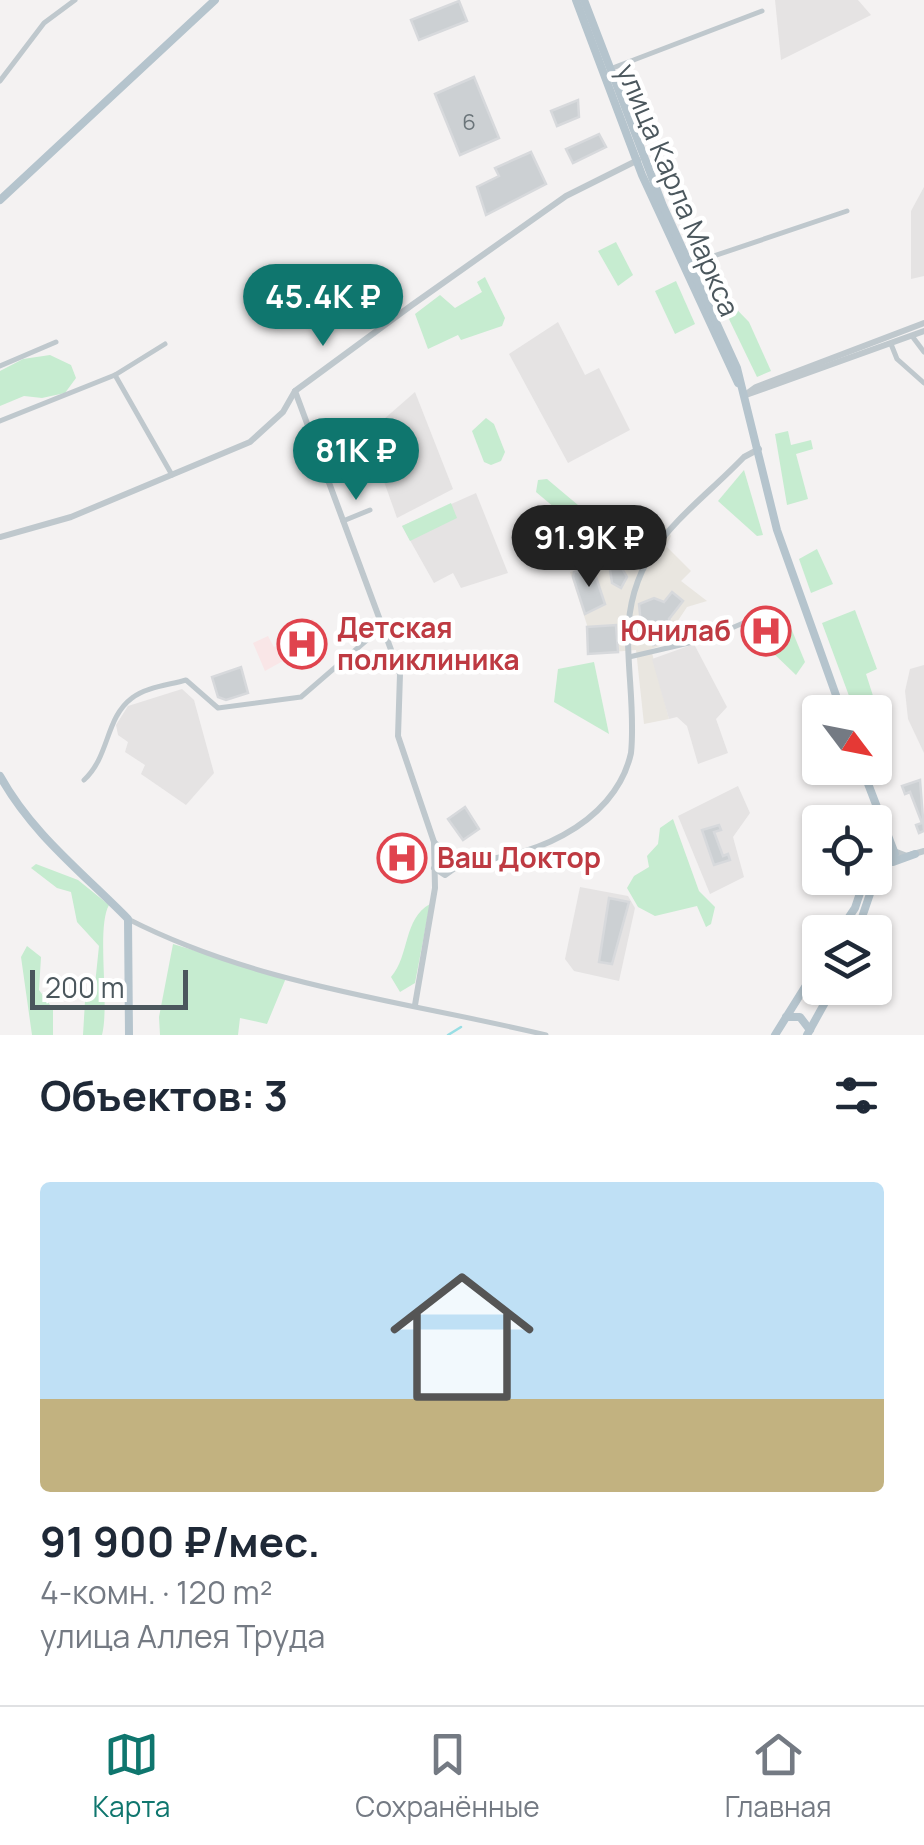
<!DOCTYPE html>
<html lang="ru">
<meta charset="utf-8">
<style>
:root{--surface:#fff;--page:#f2f2f3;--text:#1f2937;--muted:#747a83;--line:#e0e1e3;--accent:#0f766e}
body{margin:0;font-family:Manrope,sans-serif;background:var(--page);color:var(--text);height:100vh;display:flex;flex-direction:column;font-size:38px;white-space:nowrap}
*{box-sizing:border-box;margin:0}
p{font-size:32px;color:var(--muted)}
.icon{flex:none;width:55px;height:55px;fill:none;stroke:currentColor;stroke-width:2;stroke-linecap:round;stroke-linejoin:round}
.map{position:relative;height:1035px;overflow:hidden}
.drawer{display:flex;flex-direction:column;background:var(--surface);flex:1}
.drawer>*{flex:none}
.needle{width:65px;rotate:122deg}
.fabs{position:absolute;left:802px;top:695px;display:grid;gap:20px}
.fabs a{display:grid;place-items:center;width:90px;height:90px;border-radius:10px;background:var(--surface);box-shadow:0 2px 8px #0004;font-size:50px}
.scale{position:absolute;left:30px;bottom:25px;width:158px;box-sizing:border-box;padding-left:10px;border:5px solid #4b575d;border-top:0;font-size:28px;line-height:35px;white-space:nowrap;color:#4b575d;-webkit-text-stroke:8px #fff;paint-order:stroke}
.price{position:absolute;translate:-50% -85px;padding:0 22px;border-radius:35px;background:var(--accent);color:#fff;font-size:32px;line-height:65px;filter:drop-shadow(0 2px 5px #0008)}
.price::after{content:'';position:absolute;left:50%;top:60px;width:30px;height:22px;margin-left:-15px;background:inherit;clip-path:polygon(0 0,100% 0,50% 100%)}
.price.selected{background:#222;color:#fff}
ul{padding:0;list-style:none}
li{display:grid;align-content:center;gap:20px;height:530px;padding:0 40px}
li+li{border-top:2px solid var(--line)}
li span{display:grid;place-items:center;height:310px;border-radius:10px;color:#555}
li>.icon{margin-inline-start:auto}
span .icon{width:180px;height:180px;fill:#fffc;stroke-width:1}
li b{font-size:42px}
h2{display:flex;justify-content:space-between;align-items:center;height:120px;padding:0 40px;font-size:42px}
.tab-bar{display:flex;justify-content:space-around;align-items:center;height:140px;border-top:2px solid var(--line);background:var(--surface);font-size:28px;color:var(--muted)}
.tab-bar a{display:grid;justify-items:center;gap:5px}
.tab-bar .selected{color:var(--accent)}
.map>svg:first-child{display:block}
.commercial{fill:#e9e6e0}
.education{fill:#e5e3e3}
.medical{fill:#f9e6e7}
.green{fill:#c6ecd0}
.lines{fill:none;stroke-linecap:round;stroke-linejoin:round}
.stream{stroke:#98dee4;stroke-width:2.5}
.building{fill:#ccd0d3;stroke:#d7d9dc;stroke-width:2.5}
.minor{stroke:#bfc8cd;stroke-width:5}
.tertiary{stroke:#bfc8cd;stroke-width:6}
.primary{stroke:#b5c4cd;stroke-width:8}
.labels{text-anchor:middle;stroke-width:9;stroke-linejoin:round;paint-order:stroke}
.number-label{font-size:22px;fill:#6b757a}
.street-label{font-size:28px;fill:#4b575d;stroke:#fff}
.health-label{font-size:28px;font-weight:bold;fill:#be3a42;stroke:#fff;text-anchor:start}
</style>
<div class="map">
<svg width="924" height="1035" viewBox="0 0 924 1035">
<rect width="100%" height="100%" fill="#f4f2f2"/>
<!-- commercial -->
<path class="commercial" d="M 662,519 L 671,536 L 666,546 L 691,571 L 681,581 L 707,601 L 687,607 L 675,625 L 680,639 L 651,649 L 669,719 L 644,724 L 636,650 L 588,654 L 587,625 L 570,572 L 604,564 L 615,540 Z"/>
<!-- education -->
<g class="education">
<path d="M 775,0 L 858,0 L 871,15 L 781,60 Z"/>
<path d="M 924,187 L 924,276 L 911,279 L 911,211 Z"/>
<path d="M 558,322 L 585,375 L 599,368 L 630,430 L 568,463 L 509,354 Z"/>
<path d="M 415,392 L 453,489 L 397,518 L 367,434 Z"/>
<path d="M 476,493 L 508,573 L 461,588 L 453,573 L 434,583 L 402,526 Z"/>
<path d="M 694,644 L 727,707 L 716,719 L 728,753 L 698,764 L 687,726 L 677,717 L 669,719 L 652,659 Z"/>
<path d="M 924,665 L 924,753 L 908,719 L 905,691 L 910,669 Z"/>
<path d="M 182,689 L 194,700 L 214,773 L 186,805 L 141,774 L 145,765 L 125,752 L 128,742 L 118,735 L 116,725 L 128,706 Z"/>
<path d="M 738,786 L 750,813 L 733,837 L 744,877 L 710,894 L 678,816 Z"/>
<path d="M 580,887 L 628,896 L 635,908 L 619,981 L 574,971 L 565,959 Z"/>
</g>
<!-- medical -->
<path class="medical" d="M 313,619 L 325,646 L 309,653 L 306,648 L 265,671 L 253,643 L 268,636 L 274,647 L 293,639 L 290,630 Z"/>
<!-- green -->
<g class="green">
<path d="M 616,242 L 633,275 L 618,286 L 598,251 Z"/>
<path d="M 485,277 L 505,318 L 502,326 L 461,340 L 458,335 L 428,349 L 415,314 L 440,295 L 455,308 L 482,292 L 477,282 Z"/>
<path d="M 676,281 L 695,324 L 675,334 L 655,291 Z"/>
<path d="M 712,284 L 749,322 L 771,371 L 757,377 Z"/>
<path d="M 50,355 L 71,365 L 76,378 L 65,393 L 42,398 L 24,396 L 0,406 L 0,371 L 23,359 Z"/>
<path d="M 486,418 L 494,424 L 505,452 L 501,461 L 491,465 L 484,462 L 472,431 Z"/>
<path d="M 788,431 L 791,445 L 811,440 L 813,449 L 796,454 L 808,499 L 787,505 L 775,434 Z"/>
<path d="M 744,470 L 763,535 L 757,536 L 718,501 Z"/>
<path d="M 547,479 L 591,516 L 589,527 L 580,529 L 536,492 L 538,480 Z"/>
<path d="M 451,503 L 457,518 L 410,541 L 402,526 Z"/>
<path d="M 817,549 L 833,584 L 811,593 L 799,559 Z"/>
<path d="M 855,610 L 877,669 L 866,674 L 884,730 L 881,745 L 875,742 L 875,712 L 855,712 L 822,623 Z"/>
<path d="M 791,628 L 805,662 L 796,675 L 769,649 Z"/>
<path d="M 594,662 L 609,734 L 554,702 L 558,669 Z"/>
<path d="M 673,819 L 699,891 L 715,907 L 711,924 L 706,927 L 697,906 L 655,916 L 638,907 L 627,888 L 634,876 L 649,867 L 647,856 L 658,844 L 660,828 Z"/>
<path d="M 36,864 L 78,880 L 109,905 C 96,928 110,1004 102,1035 L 83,1035 L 85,1001 L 94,994 L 99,946 L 77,922 L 71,892 L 57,888 L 31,868 Z"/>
<path d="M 430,904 L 415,983 L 400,992 L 391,977 C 410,955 403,919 430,904 Z"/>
<path d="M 173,944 L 286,978 L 267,1024 L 240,1018 L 238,1035 L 160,1035 L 159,1017 Z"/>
<path d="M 27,946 L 41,957 L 39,990 L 53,1009 L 53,1035 L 32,1035 L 21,957 Z"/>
</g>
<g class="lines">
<!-- stream -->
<path class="stream" d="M 448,1035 L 461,1027"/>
</g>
<!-- building -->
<g class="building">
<path d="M 459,1 L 467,21 L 419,40 L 411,20 Z"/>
<path d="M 474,77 L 499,138 L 460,155 L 435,94 Z"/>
<path d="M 578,100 L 579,117 L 557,126 L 551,111 Z"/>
<path d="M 599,134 L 606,147 L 573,163 L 566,149 Z"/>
<path d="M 531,152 L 546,184 L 486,215 L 477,187 L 499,176 L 495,168 Z"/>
<path d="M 642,532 L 646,534 L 623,570 L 627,577 L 621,588 L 612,583 L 608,556 L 617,541 Z"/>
<path d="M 593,568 L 605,604 L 585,614 L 573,577 L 574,572 Z"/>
<path d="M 672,592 L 683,601 L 669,619 L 679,638 L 653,645 L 651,640 L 646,642 L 643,636 L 649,634 L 646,624 L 641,624 L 639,604 L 654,598 L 664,602 Z"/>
<path d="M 616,625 L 618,652 L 588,654 L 587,627 Z"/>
<path d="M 241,667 L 248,693 L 226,700 L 218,697 L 212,677 Z"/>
<path d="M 920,780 L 924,831 L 919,833 L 916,825 L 922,823 L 910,792 L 905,794 L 902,786 Z"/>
<path d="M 465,807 L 479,829 L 463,840 L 448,819 Z"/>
<path d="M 719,825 L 721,830 L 714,832 L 723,856 L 728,854 L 730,860 L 714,865 L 702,830 Z"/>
<path d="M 609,898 L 629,902 L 612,964 L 599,962 Z"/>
</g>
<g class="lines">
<!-- minor -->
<g class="minor">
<path d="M 610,69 L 762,11"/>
<path d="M 0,81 L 44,23 L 75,0"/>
<path d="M 690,264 L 847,211"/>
<path d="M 912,336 L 924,352"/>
<path d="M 891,344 L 897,359 L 924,383"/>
<path d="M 0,366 L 56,342"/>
<path d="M 115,375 L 172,475"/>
<path d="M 0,421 L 115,375 L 165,344"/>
<path d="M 343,521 L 370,510"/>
<path d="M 629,657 L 706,639 L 755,618"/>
<path d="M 84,780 C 110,756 105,718 132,698 C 146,687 169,685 186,680 L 218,708 L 301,697 L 382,627"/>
<path d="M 128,919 C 259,986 405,1001 546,1035"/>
</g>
<!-- tertiary -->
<g class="tertiary">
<path d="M 295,391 L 400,674 L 398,736 L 434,842 L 435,888 L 415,1005"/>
<path d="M 745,395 L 756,387 L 924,323"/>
<path d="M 746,395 L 924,331"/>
<path d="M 0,537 L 71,517 L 250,442 L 283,412 L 295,391 L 412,305 L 566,196 L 638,160"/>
<path d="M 435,843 L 457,861 C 524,863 615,826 631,753 C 635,714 628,676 628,637 C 629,547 687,516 744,457 L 759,449"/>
<path d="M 894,851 L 907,856 L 924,851"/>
<path d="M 434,868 L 445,875 L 463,862"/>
</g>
<!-- primary -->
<g class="primary">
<path d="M 576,0 L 642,175 L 738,383"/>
<path d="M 584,0 L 663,206 L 737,368 L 777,530 L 842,712"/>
<path d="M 0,200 L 215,0"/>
<path d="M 0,776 C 32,834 83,873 128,919 L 129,1035"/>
<path d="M 875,842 L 876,814"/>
<path d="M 893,862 L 915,854"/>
<path d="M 839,932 L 855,908 L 865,878"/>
<path d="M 857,932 L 874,882 L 895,854 L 862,768"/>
<path d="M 786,1017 L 800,1017 L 810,1030"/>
<path d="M 775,1035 L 820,963"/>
<path d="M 807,1035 L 833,988"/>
</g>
</g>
<!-- icons -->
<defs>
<g id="hospital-ring" transform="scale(2.5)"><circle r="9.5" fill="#fff" stroke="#e0444e" stroke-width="1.5"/><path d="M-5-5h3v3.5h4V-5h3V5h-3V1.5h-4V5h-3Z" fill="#e0444e"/></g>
</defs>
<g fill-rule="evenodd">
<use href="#hospital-ring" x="766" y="631"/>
<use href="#hospital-ring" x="302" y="644"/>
<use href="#hospital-ring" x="402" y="858"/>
</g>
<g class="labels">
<!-- number labels -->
<g class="number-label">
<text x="469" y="130">6</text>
</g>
<!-- street labels -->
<g class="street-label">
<text transform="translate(678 190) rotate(67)" y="10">улица Карла Маркса</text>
</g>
<!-- health labels -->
<g class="health-label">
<text x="337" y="638">Детская<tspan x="337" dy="32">поликлиника</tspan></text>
<text x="731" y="641" text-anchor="end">Юнилаб</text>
<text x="437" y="868">Ваш Доктор</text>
</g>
</g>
</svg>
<div class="fabs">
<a><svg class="needle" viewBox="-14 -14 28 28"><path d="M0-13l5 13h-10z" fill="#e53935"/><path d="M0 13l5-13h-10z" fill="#747a83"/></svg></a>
<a><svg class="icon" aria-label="locate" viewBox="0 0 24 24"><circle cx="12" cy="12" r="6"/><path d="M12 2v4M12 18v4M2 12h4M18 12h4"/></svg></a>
<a><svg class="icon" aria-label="layers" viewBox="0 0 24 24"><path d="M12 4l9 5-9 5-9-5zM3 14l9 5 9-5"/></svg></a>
</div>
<div class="scale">200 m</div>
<b class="price" style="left:323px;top:349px">45.4K ₽</b>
<b class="price" style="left:356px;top:503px">81K ₽</b>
<b class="price selected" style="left:589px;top:590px">91.9K ₽</b>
</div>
<section class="drawer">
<h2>Объектов: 3<svg class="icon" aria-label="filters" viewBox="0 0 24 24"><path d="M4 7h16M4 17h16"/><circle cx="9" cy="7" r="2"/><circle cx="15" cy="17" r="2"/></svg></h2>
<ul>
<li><span style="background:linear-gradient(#bfe0f5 70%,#c2b280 0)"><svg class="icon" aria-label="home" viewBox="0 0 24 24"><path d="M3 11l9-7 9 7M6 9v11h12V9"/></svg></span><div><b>91 900 ₽/мес.</b><p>4-комн. · 120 m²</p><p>улица Аллея Труда</p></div></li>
</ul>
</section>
<nav class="tab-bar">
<a class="selected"><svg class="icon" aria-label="map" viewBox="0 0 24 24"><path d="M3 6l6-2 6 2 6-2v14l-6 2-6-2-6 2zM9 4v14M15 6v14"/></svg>Карта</a>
<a><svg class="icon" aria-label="saved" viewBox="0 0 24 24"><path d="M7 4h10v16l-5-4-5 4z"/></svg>Сохранённые</a>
<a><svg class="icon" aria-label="home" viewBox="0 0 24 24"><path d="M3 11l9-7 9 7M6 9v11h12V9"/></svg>Главная</a>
</nav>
